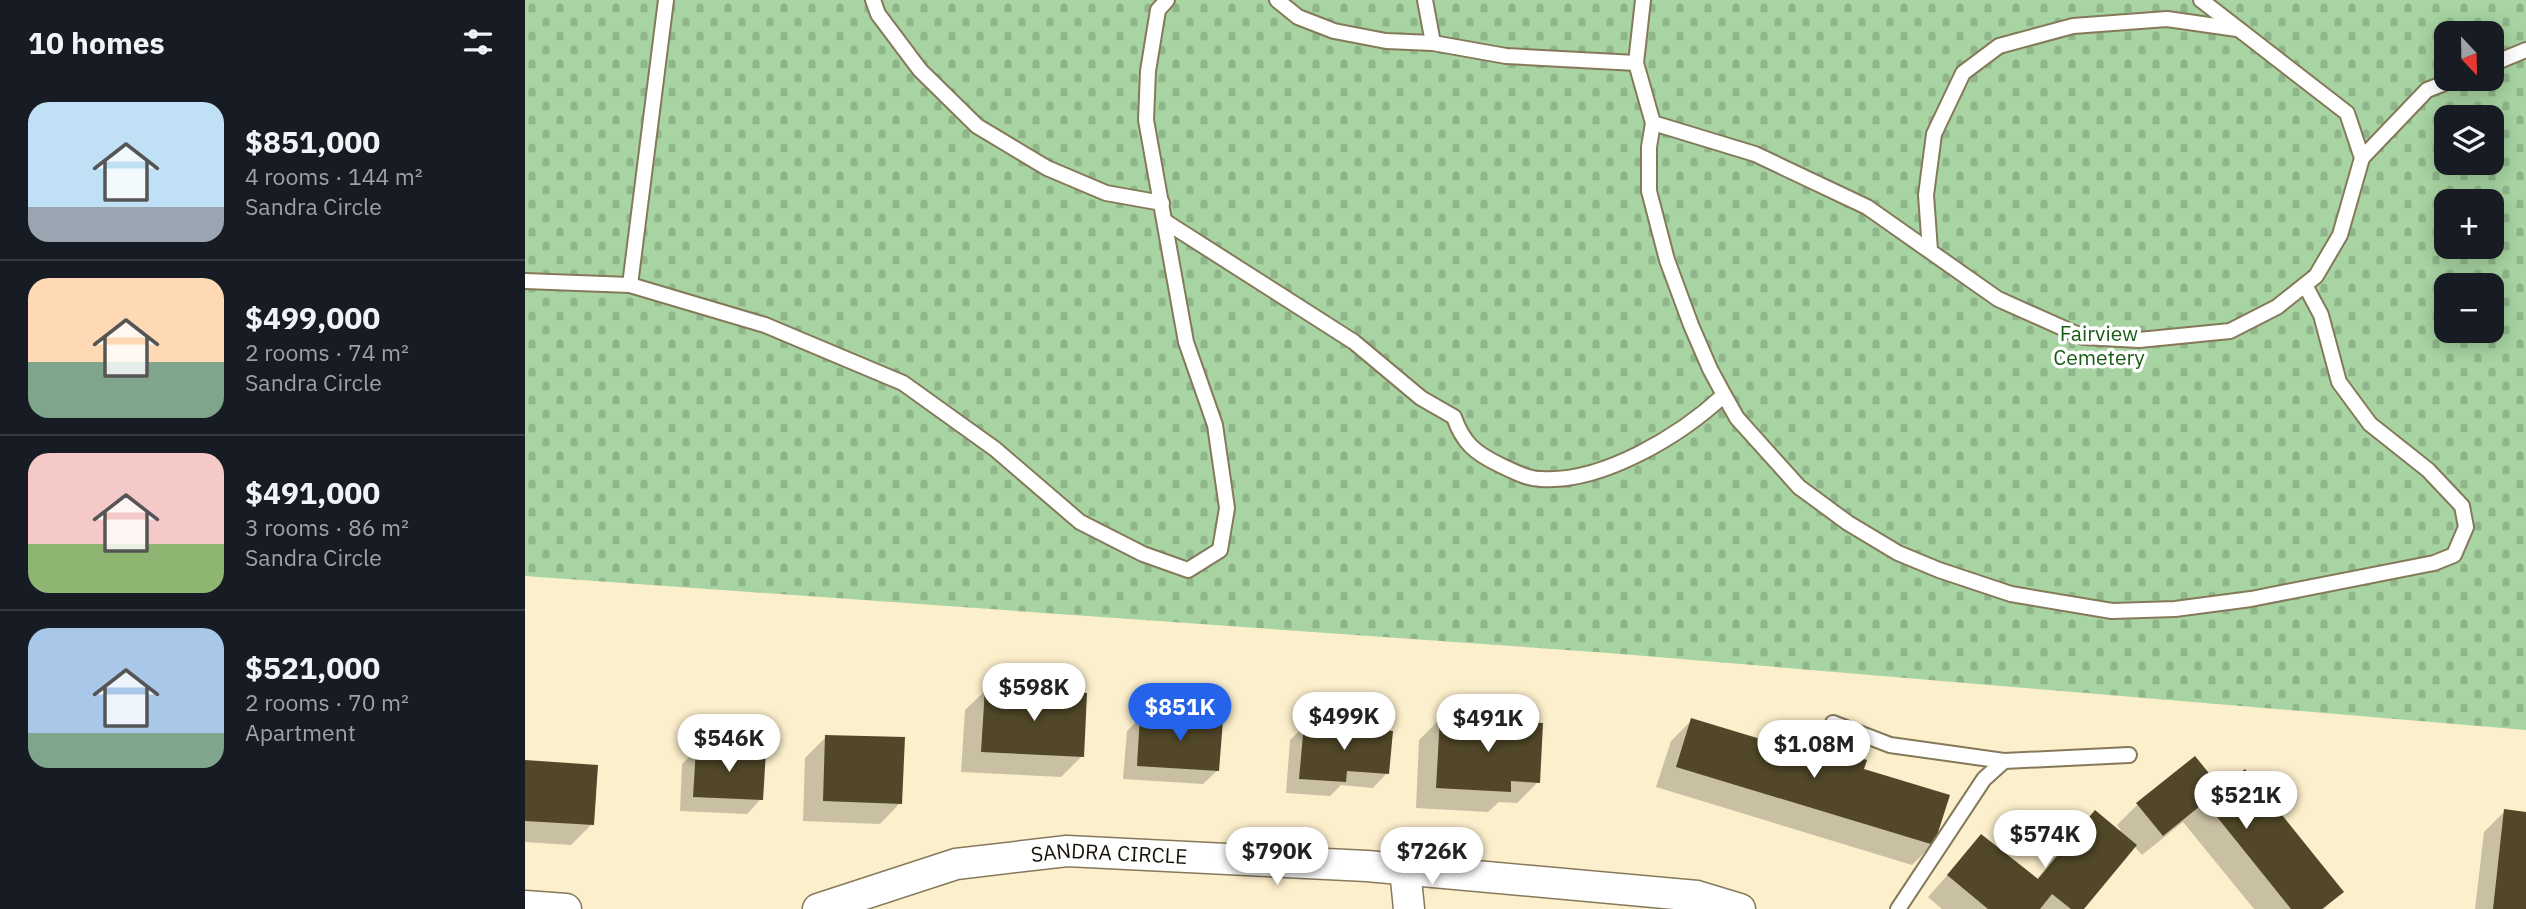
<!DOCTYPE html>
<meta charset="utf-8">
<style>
:root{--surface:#171b24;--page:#20242c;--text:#f1f3f6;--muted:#9ea1a6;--line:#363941;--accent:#2563eb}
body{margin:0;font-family:"IBM Plex Sans",sans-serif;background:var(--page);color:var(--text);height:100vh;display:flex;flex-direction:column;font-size:26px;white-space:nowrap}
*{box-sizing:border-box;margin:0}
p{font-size:23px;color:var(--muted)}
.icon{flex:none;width:38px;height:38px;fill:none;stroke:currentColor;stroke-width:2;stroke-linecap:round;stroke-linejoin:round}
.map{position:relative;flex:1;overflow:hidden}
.details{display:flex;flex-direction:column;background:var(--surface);width:525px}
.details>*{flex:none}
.needle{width:46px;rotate:158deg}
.tools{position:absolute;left:1909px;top:21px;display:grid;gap:14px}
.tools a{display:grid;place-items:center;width:70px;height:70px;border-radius:14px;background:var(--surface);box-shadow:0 4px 18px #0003;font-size:35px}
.price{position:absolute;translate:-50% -60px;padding:0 16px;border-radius:24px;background:#fff;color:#222;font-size:23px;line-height:46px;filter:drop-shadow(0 2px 4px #0008)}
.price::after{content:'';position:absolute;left:50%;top:42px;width:21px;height:16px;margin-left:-10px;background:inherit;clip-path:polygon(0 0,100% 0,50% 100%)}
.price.active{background:var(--accent);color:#fff}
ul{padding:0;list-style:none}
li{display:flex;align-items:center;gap:21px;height:175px;padding:0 28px}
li+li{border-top:2px solid var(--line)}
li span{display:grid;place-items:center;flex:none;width:196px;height:140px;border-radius:21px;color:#555}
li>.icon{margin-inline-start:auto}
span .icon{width:84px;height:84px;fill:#fffc;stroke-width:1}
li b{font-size:30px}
h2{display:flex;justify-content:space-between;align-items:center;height:84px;padding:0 28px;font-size:30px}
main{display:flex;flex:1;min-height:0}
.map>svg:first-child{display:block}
.cemetery{fill:url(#cemetery-stones);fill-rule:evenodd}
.shadow{fill:#0003}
.building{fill:#524829}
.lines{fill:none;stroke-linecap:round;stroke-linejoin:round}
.lane-casing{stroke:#857959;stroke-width:18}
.street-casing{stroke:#857959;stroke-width:33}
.lane{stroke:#fff;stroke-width:14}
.street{stroke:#fff;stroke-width:30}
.labels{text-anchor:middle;stroke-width:7;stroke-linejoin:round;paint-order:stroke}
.park-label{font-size:21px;fill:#185b15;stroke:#fff}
.street-label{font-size:21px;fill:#171206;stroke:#fff}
</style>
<main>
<section class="details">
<h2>10 homes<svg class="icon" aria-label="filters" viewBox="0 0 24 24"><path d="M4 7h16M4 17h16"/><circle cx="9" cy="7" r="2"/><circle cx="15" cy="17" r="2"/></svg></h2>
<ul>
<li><span style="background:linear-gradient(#bfe0f5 75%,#9aa5b1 0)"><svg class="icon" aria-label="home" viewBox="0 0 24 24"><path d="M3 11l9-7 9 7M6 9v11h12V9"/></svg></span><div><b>$851,000</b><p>4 rooms · 144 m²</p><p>Sandra Circle</p></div></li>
<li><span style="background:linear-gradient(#ffd9b3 60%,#7fa58c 0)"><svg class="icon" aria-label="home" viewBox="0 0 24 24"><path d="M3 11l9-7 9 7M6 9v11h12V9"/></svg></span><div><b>$499,000</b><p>2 rooms · 74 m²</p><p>Sandra Circle</p></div></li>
<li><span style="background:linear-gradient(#f6c9c9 65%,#8fb573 0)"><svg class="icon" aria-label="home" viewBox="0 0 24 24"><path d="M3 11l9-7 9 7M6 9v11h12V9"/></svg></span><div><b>$491,000</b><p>3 rooms · 86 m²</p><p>Sandra Circle</p></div></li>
<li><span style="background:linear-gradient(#a9c7e8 75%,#7fa58c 0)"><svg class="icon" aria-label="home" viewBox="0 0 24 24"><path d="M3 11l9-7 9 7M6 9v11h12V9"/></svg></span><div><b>$521,000</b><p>2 rooms · 70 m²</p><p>Apartment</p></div></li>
</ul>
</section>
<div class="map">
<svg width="2001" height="909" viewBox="0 0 2001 909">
<defs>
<pattern id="cemetery-stones" width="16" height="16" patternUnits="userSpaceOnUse" patternTransform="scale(1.75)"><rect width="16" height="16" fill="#a7d4a2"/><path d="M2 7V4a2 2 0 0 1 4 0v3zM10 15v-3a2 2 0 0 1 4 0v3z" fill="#8fb58a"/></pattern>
</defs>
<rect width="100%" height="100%" fill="#fcefcc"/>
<!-- cemetery -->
<path class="cemetery" d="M 0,0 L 2001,0 L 2001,730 L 1084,653 L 0,576 ZM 1922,33 L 1967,33 L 1967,79 L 1922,79 ZM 1922,117 L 1967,117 L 1967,163 L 1922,163 ZM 1922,201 L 1967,201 L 1967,247 L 1922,247 ZM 1922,285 L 1967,285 L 1967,331 L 1922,331 Z"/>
<!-- shadow -->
<g class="shadow">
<path d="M 461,690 L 557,756 L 536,777 L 436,772 L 440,710 Z"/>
<path d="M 616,717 L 693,770 L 678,784 L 598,779 L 602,731 Z"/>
<path d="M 915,719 L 1013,782 L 992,803 L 974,802 L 963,812 L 891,808 L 894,740 Z"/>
<path d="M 1167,720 L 1246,745 L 1255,736 L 1337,770 L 1408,844 L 1387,865 L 1131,787 L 1146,741 Z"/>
<path d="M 779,726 L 862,773 L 848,788 L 816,785 L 805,796 L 761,793 L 765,740 Z"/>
<path d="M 301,737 L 375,803 L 355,824 L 278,821 L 280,758 Z"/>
<path d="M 172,749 L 236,799 L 222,814 L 155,811 L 157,764 Z"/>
<path d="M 0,762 L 67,824 L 46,845 L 0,842 Z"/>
<path d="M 1696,790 L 1816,892 L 1799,909 L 1729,909 L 1658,822 L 1617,855 L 1609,846 L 1557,909 L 1417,909 L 1403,897 L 1457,836 L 1511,880 L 1549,833 L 1570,813 L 1600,837 L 1592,825 L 1613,804 Z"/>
<path d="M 1980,811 L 2001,813 L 2001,909 L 1950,909 L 1959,832 Z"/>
</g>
<!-- building -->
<g class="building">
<path d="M 460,688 L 562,693 L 559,757 L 456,752 Z"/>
<path d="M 615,715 L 698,720 L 694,771 L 612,766 Z"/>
<path d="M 915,717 L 1018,723 L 1015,783 L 986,781 L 986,792 L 911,788 Z"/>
<path d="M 1166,718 L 1252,744 L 1255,734 L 1342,760 L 1339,769 L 1425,795 L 1409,845 L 1151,767 Z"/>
<path d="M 779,724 L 868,731 L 864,774 L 822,771 L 821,782 L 774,779 Z"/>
<path d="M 300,735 L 380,737 L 377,804 L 298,801 Z"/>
<path d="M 171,748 L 241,751 L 238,800 L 168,797 Z"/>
<path d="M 1670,756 L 1696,788 L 1720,769 L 1819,892 L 1797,909 L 1766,909 L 1680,802 L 1638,836 L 1611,803 Z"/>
<path d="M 0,760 L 73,765 L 69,825 L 0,821 Z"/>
<path d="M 1979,809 L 2001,812 L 2001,909 L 1968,909 Z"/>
<path d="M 1570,810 L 1612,845 L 1559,909 L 1546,909 L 1527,894 L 1515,909 L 1463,909 L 1422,875 L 1456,834 L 1513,879 Z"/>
</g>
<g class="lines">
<!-- lane casing -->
<g class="lane-casing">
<g id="lane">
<path d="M 348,0 L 353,14 L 395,70 L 452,126 L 522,168 L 581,193 L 637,203"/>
<path d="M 752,0 L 773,17 L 809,31 L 861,41 L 908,43 L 981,56 L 1111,63"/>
<path d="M 900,0 L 908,43"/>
<path d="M 1118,0 L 1111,63 L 1128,123 L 1230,154 L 1342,207 L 1473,299 L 1558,337 L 1614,340 L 1705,331 L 1752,307 L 1791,276 L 1815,235 L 1837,158 L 1822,113 L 1676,0"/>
<path d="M 1967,64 L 2001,50"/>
<path d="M 1128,123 L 1124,147 L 1124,191 L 1142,260 L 1166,325 L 1185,369 L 1199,395 L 1212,418 L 1274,487 L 1323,523 L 1373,553 L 1414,570 L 1486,594 L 1587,611 L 1650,609 L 1726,599 L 1909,563 L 1929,555 L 1941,527 L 1937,506 L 1903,470 L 1845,424 L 1814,382 L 1796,315 L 1780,285"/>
<path d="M 1837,158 L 1902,90 L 1930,79"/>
<path d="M 641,222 L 829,342 L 896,398 L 929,417 C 938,443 950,453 975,465 C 988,471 1002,479 1016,479 C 1078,483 1156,435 1199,395"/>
<path d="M 1405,250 L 1401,195 L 1409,134 L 1438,73 L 1474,46 L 1548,26 L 1642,19 L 1712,29"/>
<path d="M 0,281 L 105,285 L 240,325 L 378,383 L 470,449 L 555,522 L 618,554 L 663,570 L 695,550 L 702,508 L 690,425 L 661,342 L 621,120 L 623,71 L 633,10 L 642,0"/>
<path d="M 105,285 L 141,0"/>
<path d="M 1308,723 L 1365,745 L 1479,761"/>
<path d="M 1373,909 L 1459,779 L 1479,761 L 1604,755"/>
</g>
</g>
<!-- street casing -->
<g class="street-casing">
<g id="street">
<path d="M 880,869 L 884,909"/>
<path d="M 0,906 L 41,909"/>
<path id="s1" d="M 293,909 L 431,864 L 542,851 L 842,866 L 1172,896 L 1215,909"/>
</g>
</g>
<!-- lane -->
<use href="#lane" class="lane"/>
<!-- street -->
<use href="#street" class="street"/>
</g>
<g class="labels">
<!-- park labels -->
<g class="park-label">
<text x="1574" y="341">Fairview<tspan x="1574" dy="24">Cemetery</tspan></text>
</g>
<!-- street labels -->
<g class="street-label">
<text dy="7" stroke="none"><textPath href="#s1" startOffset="299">SANDRA CIRCLE</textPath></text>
</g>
</g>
</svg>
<div class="tools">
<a><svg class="needle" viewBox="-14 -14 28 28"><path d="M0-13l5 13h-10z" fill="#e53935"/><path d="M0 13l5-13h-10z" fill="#9ea1a6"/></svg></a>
<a><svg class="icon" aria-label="layers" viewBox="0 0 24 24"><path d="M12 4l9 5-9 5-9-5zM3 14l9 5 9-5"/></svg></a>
<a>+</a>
<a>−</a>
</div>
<b class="price" style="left:509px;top:723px">$598K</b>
<b class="price active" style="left:655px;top:743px">$851K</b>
<b class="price" style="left:819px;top:752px">$499K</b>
<b class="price" style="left:963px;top:754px">$491K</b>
<b class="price" style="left:204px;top:774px">$546K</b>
<b class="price" style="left:1289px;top:780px">$1.08M</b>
<b class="price" style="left:1721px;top:831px">$521K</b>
<b class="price" style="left:1520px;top:870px">$574K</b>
<b class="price" style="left:752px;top:887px">$790K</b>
<b class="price" style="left:907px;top:887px">$726K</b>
</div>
</main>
